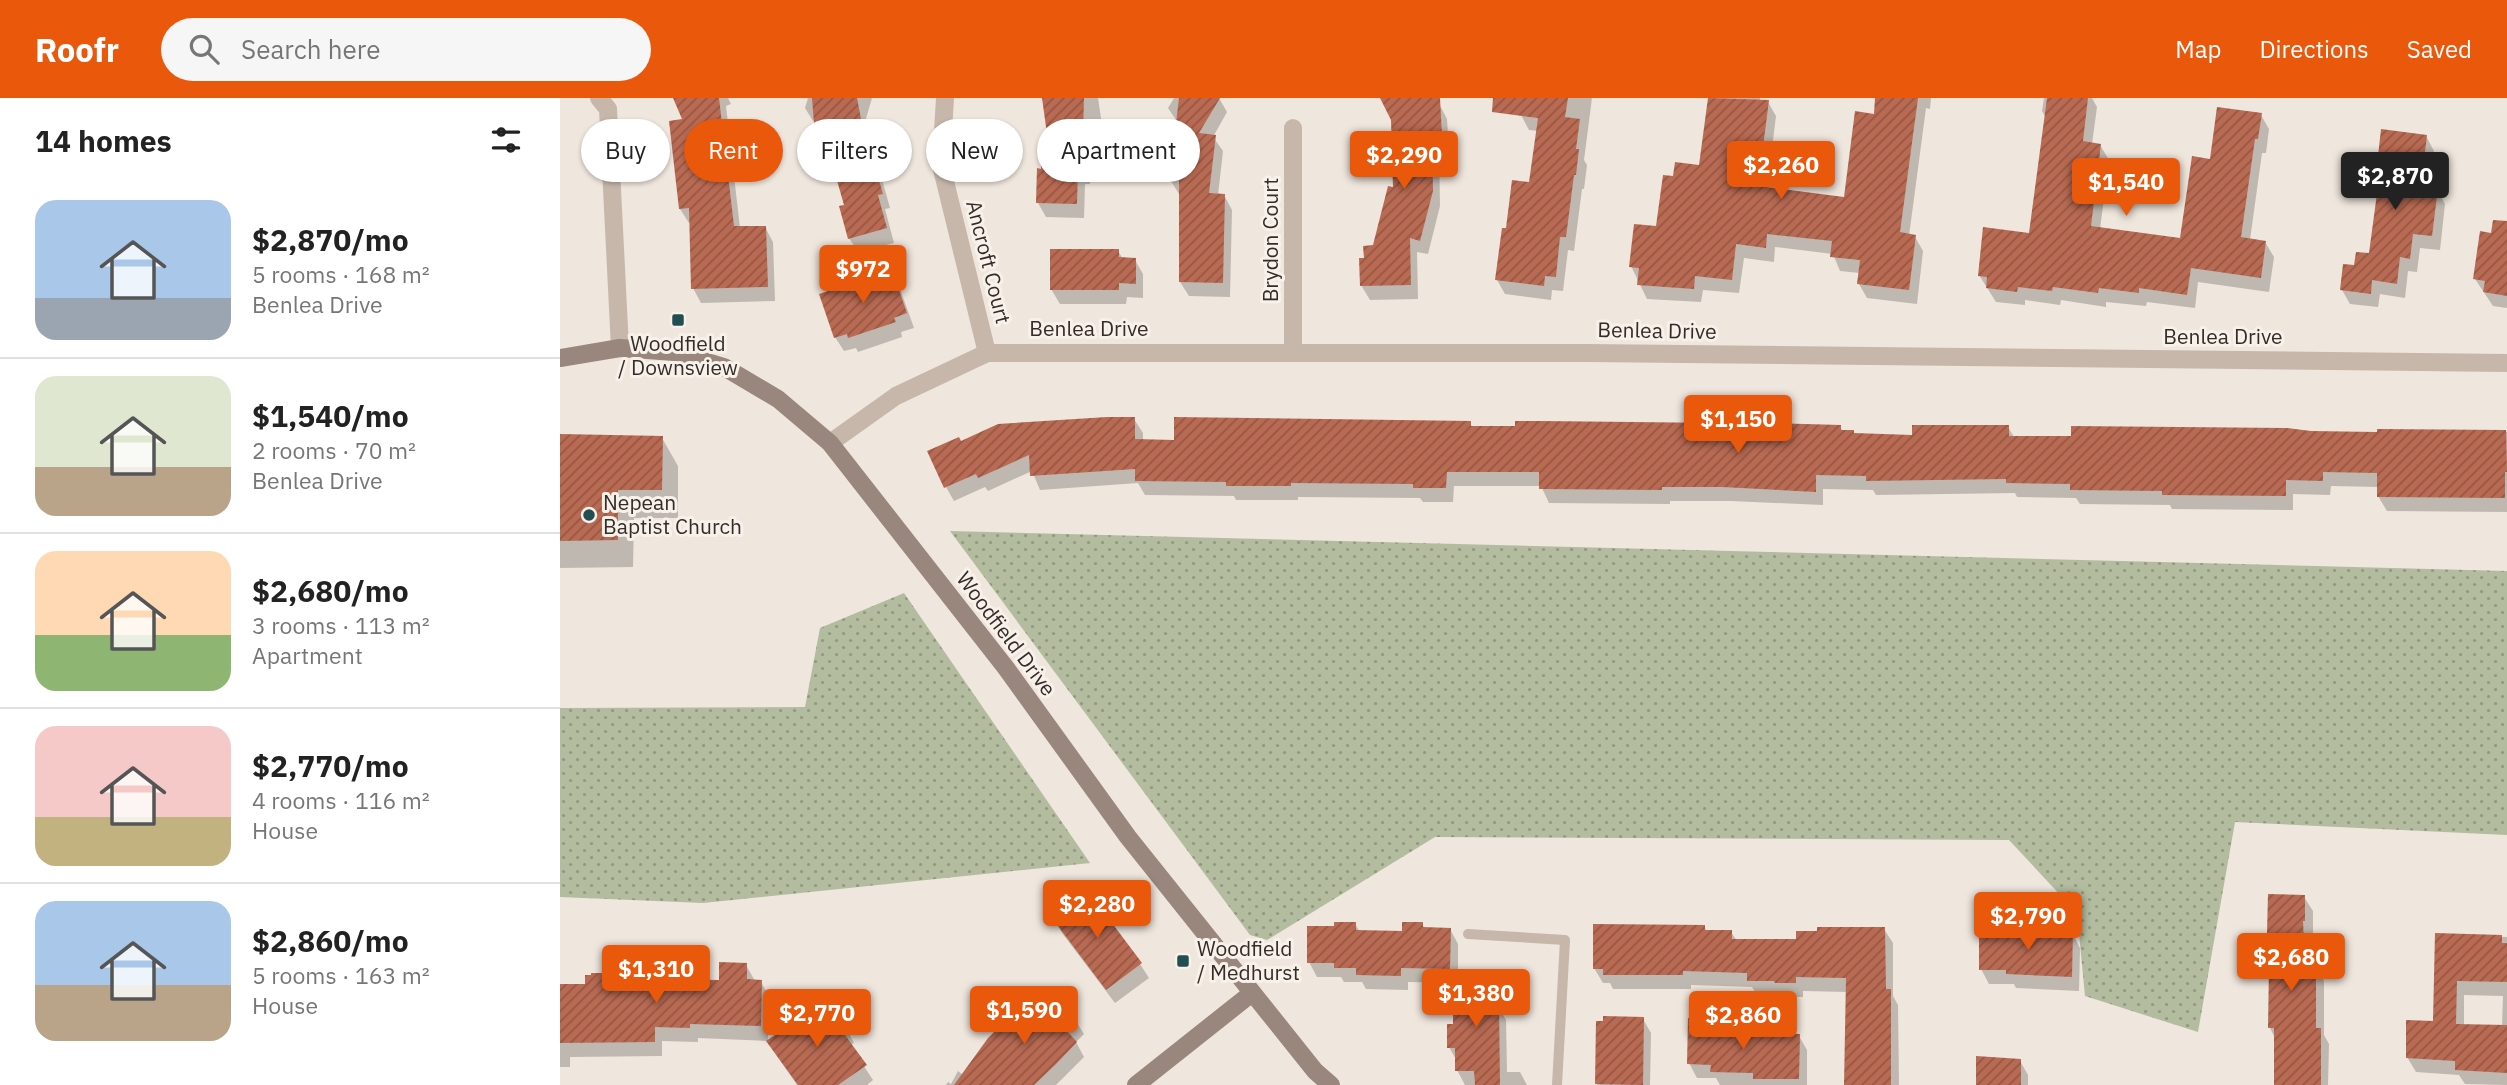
<!DOCTYPE html>
<meta charset="utf-8">
<style>
:root{--surface:#fff;--page:#f6f6f6;--text:#222;--muted:#767676;--line:#e0e0e0;--accent:#ea580c}
body{margin:0;font-family:"IBM Plex Sans",sans-serif;background:var(--page);color:var(--text);height:100vh;display:flex;flex-direction:column;font-size:26px;white-space:nowrap}
*{box-sizing:border-box;margin:0}
p{font-size:23px;color:var(--muted)}
.icon{flex:none;width:38px;height:38px;fill:none;stroke:currentColor;stroke-width:2;stroke-linecap:round;stroke-linejoin:round}
.map{position:relative;flex:1;overflow:hidden}
.drawer{display:flex;flex-direction:column;background:var(--surface);width:560px}
.drawer>*{flex:none}
.top-card{position:absolute;left:21px;top:21px;width:665px;height:63px;display:flex;gap:14px}
.price{position:absolute;translate:-50% -60px;padding:0 16px;border-radius:7px;background:var(--accent);color:#fff;font-size:23px;line-height:46px;filter:drop-shadow(0 2px 4px #0008)}
.price::after{content:'';position:absolute;left:50%;top:42px;width:21px;height:16px;margin-left:-10px;background:inherit;clip-path:polygon(0 0,100% 0,50% 100%)}
.price.on{background:#222;color:#fff}
ul{padding:0;list-style:none}
li{display:flex;align-items:center;gap:21px;height:175px;padding:0 35px}
li+li{border-top:2px solid var(--line)}
li span{display:grid;place-items:center;flex:none;width:196px;height:140px;border-radius:21px;color:#555}
li>.icon{margin-inline-start:auto}
span .icon{width:84px;height:84px;fill:#fffc;stroke-width:1}
li b{font-size:30px}
h2{display:flex;justify-content:space-between;align-items:center;height:84px;padding:0 35px;font-size:30px}
.pill{padding:0 24px;border-radius:32px;background:var(--surface);box-shadow:0 2px 5px #0004;font-size:24px;line-height:63px}
.pill.on{background:var(--accent);color:#fff}
header{display:flex;align-items:center;gap:42px;box-sizing:border-box;height:98px;padding:0 35px;background:var(--accent);color:#fff}
header strong{font-size:33px}
nav{display:flex;gap:38px;margin-inline-start:auto;font-size:24px}
.search{width:490px;height:63px;background:var(--page);display:flex;align-items:center;gap:18px;box-sizing:border-box;padding:0 24px;border-radius:38px;color:var(--muted);font-size:26px}
main{display:flex;flex:1;min-height:0}
.map>svg:first-child{display:block}
.grass{fill:url(#grass-dots)}
.shadow{fill:#0003;fill-rule:evenodd}
.building{fill:url(#building-hatch)}
.lines{fill:none;stroke-linecap:round;stroke-linejoin:round}
.lane{stroke:#c6b7aa;stroke-width:10}
.street{stroke:#c6b7aa;stroke-width:18}
.secondary{stroke:#99867c;stroke-width:18}
.poi-dot{fill:#234e51;stroke:#f7f1e9;stroke-width:2.5}
.labels{text-anchor:middle;stroke-width:6;stroke-linejoin:round;paint-order:stroke}
.street-label{font-size:21px;fill:#342c29;stroke:#f7f1e9}
.poi-label{font-size:21px;fill:#342c29;stroke:#f7f1e9;text-anchor:start}
</style>
<header>
<strong>Roofr</strong>
<div class="search"><svg class="icon" aria-label="search" viewBox="0 0 24 24"><circle cx="10" cy="10" r="6"/><path d="M15 15l6 6"/></svg>Search here</div>
<nav><a>Map</a><a>Directions</a><a>Saved</a></nav>
</header>
<main>
<section class="drawer">
<h2>14 homes<svg class="icon" aria-label="filters" viewBox="0 0 24 24"><path d="M4 7h16M4 17h16"/><circle cx="9" cy="7" r="2"/><circle cx="15" cy="17" r="2"/></svg></h2>
<ul>
<li><span style="background:linear-gradient(#a9c7e8 70%,#9aa5b1 0)"><svg class="icon" aria-label="home" viewBox="0 0 24 24"><path d="M3 11l9-7 9 7M6 9v11h12V9"/></svg></span><div><b>$2,870/mo</b><p>5 rooms · 168 m²</p><p>Benlea Drive</p></div></li>
<li><span style="background:linear-gradient(#dfe7d0 65%,#b9a48a 0)"><svg class="icon" aria-label="home" viewBox="0 0 24 24"><path d="M3 11l9-7 9 7M6 9v11h12V9"/></svg></span><div><b>$1,540/mo</b><p>2 rooms · 70 m²</p><p>Benlea Drive</p></div></li>
<li><span style="background:linear-gradient(#ffd9b3 60%,#8fb573 0)"><svg class="icon" aria-label="home" viewBox="0 0 24 24"><path d="M3 11l9-7 9 7M6 9v11h12V9"/></svg></span><div><b>$2,680/mo</b><p>3 rooms · 113 m²</p><p>Apartment</p></div></li>
<li><span style="background:linear-gradient(#f6c9c9 65%,#c2b280 0)"><svg class="icon" aria-label="home" viewBox="0 0 24 24"><path d="M3 11l9-7 9 7M6 9v11h12V9"/></svg></span><div><b>$2,770/mo</b><p>4 rooms · 116 m²</p><p>House</p></div></li>
<li><span style="background:linear-gradient(#a9c7e8 60%,#b9a48a 0)"><svg class="icon" aria-label="home" viewBox="0 0 24 24"><path d="M3 11l9-7 9 7M6 9v11h12V9"/></svg></span><div><b>$2,860/mo</b><p>5 rooms · 163 m²</p><p>House</p></div></li>
</ul>
</section>
<div class="map">
<svg width="1947" height="987" viewBox="0 0 1947 987">
<defs>
<pattern id="grass-dots" width="8" height="8" patternUnits="userSpaceOnUse" patternTransform="scale(1.75)"><rect width="8" height="8" fill="#b3bc9f"/><path d="M2 2h.1M6 6h.1" fill="none" stroke="#929982" stroke-width="1.8" stroke-linecap="round"/></pattern>
<pattern id="building-hatch" width="6" height="6" patternUnits="userSpaceOnUse" patternTransform="scale(1.75)"><rect width="6" height="6" fill="#b86a52"/><path d="M-1 1l2-2M0 6l6-6M5 7l2-2" fill="none" stroke="#965744"/></pattern>
</defs>
<rect width="100%" height="100%" fill="#efe6dd"/>
<!-- grass -->
<g class="grass">
<path d="M 390,433 L 1947,473 L 1947,737 L 1675,724 L 1638,934 L 1525,898 L 1517,815 L 1449,742 L 875,739 L 707,842 L 690,837 Z"/>
<path d="M 344,495 L 530,765 L 143,805 L 0,799 L 0,610 L 245,609 L 260,530 Z"/>
</g>
<!-- shadow -->
<g class="shadow">
<path d="M 115,0 L 168,0 L 171,6 L 166,8 L 180,130 L 205,129 L 213,144 L 215,203 L 141,205 L 133,190 L 131,125 L 129,125 L 120,111 L 125,23 Z"/>
<path d="M 248,0 L 312,0 L 305,24 L 312,37 L 315,68 L 321,78 L 330,110 L 325,111 L 334,145 L 298,154 L 289,140 L 286,108 L 274,65 L 266,66 L 258,51 L 255,20 L 253,23 L 245,10 Z"/>
<path d="M 484,0 L 538,0 L 542,27 L 531,29 L 530,86 L 525,86 L 524,120 L 486,119 L 478,105 L 489,38 Z"/>
<path d="M 614,0 L 659,0 L 667,14 L 653,39 L 663,53 L 658,97 L 664,97 L 672,112 L 670,199 L 629,198 L 620,184 L 621,93 L 619,96 L 611,83 L 618,25 L 608,10 Z"/>
<path d="M 822,0 L 876,0 L 887,21 L 889,52 L 879,52 L 880,108 L 868,156 L 857,154 L 858,201 L 810,202 L 801,187 L 806,162 L 814,149 L 834,91 L 832,21 Z"/>
<path d="M 963,0 L 1032,0 L 1024,62 L 1027,67 L 1024,91 L 1022,91 L 1014,153 L 1008,152 L 1003,193 L 992,192 L 991,202 L 945,196 L 937,182 L 948,132 L 970,86 L 978,33 L 969,32 L 961,17 Z"/>
<path d="M 1150,0 L 1200,0 L 1200,3 L 1208,4 L 1216,18 L 1207,91 L 1285,101 L 1315,18 L 1317,0 L 1371,0 L 1370,11 L 1366,10 L 1349,138 L 1355,139 L 1363,153 L 1357,206 L 1307,200 L 1299,186 L 1300,175 L 1280,173 L 1273,156 L 1215,149 L 1214,164 L 1184,160 L 1179,195 L 1143,192 L 1141,204 L 1087,201 L 1071,168 L 1098,130 L 1115,80 L 1141,69 Z"/>
<path d="M 1484,0 L 1532,0 L 1537,9 L 1532,46 L 1540,47 L 1549,62 L 1540,131 L 1622,142 L 1651,63 L 1701,17 L 1709,31 L 1706,55 L 1702,55 L 1690,142 L 1705,144 L 1714,159 L 1709,194 L 1638,184 L 1635,210 L 1587,204 L 1586,208 L 1546,204 L 1546,209 L 1501,202 L 1500,207 L 1465,202 L 1465,207 L 1436,204 L 1419,177 L 1470,137 L 1486,20 L 1482,13 Z"/>
<path d="M 1866,38 L 1874,53 L 1870,91 L 1877,92 L 1885,106 L 1880,152 L 1860,150 L 1857,174 L 1848,173 L 1845,200 L 1820,196 L 1818,209 L 1790,206 L 1782,192 L 1796,169 L 1810,157 L 1823,63 L 1820,57 Z"/>
<path d="M 1947,139 L 1947,210 L 1933,208 L 1915,181 Z"/>
<path d="M 558,153 L 563,161 L 575,162 L 583,176 L 583,200 L 567,199 L 566,206 L 500,206 L 491,191 Z"/>
<path d="M 331,174 L 339,188 L 354,230 L 341,234 L 342,239 L 298,254 L 296,250 L 284,253 L 275,239 Z"/>
<path d="M 574,321 L 583,335 L 583,343 L 615,344 L 910,325 L 912,329 L 1165,327 L 1205,322 L 1207,326 L 1280,328 L 1283,334 L 1295,337 L 1353,338 L 1448,329 L 1454,339 L 1819,336 L 1819,332 L 1947,334 L 1947,414 L 1827,413 L 1818,398 L 1819,389 L 1771,388 L 1770,397 L 1733,396 L 1733,412 L 1612,411 L 1610,407 L 1520,406 L 1516,400 L 1457,399 L 1455,395 L 1316,397 L 1313,392 L 1263,391 L 1263,407 L 1171,403 L 1110,403 L 1110,406 L 989,405 L 981,388 L 894,388 L 893,404 L 863,404 L 860,400 L 738,399 L 738,402 L 676,402 L 674,398 L 585,397 L 578,385 L 480,392 L 472,373 L 428,393 L 425,389 L 394,403 L 386,389 L 401,345 Z"/>
<path d="M 0,339 L 102,340 L 118,368 L 118,420 L 74,420 L 73,469 L 0,470 Z"/>
<path d="M 1744,799 L 1753,813 L 1753,837 L 1750,837 L 1751,868 L 1755,869 L 1764,883 L 1764,937 L 1769,946 L 1768,987 L 1715,987 L 1715,940 L 1710,930 L 1711,881 L 1706,881 L 1697,867 L 1709,837 Z"/>
<path d="M 494,820 L 580,866 L 589,880 L 555,905 L 502,835 Z"/>
<path d="M 795,826 L 800,834 L 843,835 L 862,826 L 865,831 L 890,831 L 898,846 L 898,880 L 934,880 L 942,895 L 942,915 L 946,922 L 947,974 L 960,974 L 967,987 L 905,987 L 897,972 L 897,963 L 889,949 L 895,928 L 895,885 L 848,884 L 848,892 L 806,891 L 802,884 L 784,884 L 781,879 L 757,879 L 749,864 L 776,830 Z"/>
<path d="M 1144,828 L 1147,834 L 1171,834 L 1177,843 L 1238,842 L 1324,831 L 1333,845 L 1333,898 L 1338,907 L 1339,987 L 1285,987 L 1288,894 L 1243,893 L 1243,899 L 1225,899 L 1224,897 L 1197,897 L 1192,889 L 1131,887 L 1131,891 L 1053,891 L 1050,885 L 1043,885 L 1034,870 Z"/>
<path d="M 1512,835 L 1520,850 L 1519,893 L 1456,890 L 1454,886 L 1429,886 L 1421,871 Z"/>
<path d="M 1877,836 L 1947,839 L 1947,987 L 1905,986 L 1899,977 L 1856,974 L 1847,959 L 1875,924 ZM 1904,897 L 1943,898 L 1942,929 L 1904,928 Z"/>
<path d="M 186,867 L 195,883 L 201,884 L 209,898 L 208,943 L 138,940 L 138,944 L 102,943 L 102,958 L 10,959 L 10,969 L 0,969 L 0,887 L 27,888 L 94,876 L 98,882 L 161,884 Z"/>
<path d="M 267,904 L 286,930 L 294,945 L 290,947 L 313,982 L 307,987 L 237,987 L 217,958 Z"/>
<path d="M 477,907 L 515,922 L 524,936 L 516,944 L 524,959 L 496,987 L 386,987 L 388,984 L 391,986 L 398,973 L 403,977 Z"/>
<path d="M 1083,921 L 1091,935 L 1090,987 L 1037,987 Z"/>
<path d="M 1151,922 L 1155,930 L 1193,933 L 1196,937 L 1239,938 L 1247,952 L 1247,987 L 1160,987 L 1156,980 L 1137,980 L 1129,965 Z"/>
<path d="M 1460,963 L 1468,977 L 1468,987 L 1418,987 Z"/>
</g>
<!-- building -->
<g class="building">
<path d="M 113,0 L 159,0 L 174,128 L 206,128 L 208,189 L 131,191 L 129,110 L 119,111 L 109,23 L 122,21 Z"/>
<path d="M 252,0 L 297,0 L 301,21 L 305,21 L 308,63 L 313,62 L 323,96 L 318,97 L 327,130 L 288,141 L 279,108 L 284,107 L 268,51 L 256,52 Z"/>
<path d="M 482,0 L 524,0 L 522,72 L 518,72 L 517,106 L 476,105 L 477,70 L 481,71 L 482,36 L 487,36 Z"/>
<path d="M 619,0 L 660,0 L 639,35 L 656,37 L 649,95 L 665,96 L 663,185 L 619,184 L 619,70 L 609,84 Z"/>
<path d="M 820,0 L 880,0 L 882,38 L 872,38 L 873,93 L 860,143 L 850,140 L 851,187 L 800,188 L 799,160 L 804,160 L 803,148 L 813,147 L 828,88 L 833,89 L 831,22 Z"/>
<path d="M 933,0 L 1008,0 L 1005,19 L 1020,21 L 1016,51 L 1019,51 L 1016,77 L 1014,77 L 1006,139 L 1000,139 L 996,179 L 985,178 L 984,188 L 935,182 L 942,130 L 946,130 L 952,82 L 969,84 L 978,20 L 932,14 Z"/>
<path d="M 1148,0 L 1209,2 L 1198,88 L 1284,99 L 1295,13 L 1314,16 L 1315,0 L 1358,0 L 1340,134 L 1356,137 L 1349,192 L 1297,186 L 1300,162 L 1270,159 L 1272,143 L 1207,136 L 1206,150 L 1176,146 L 1172,182 L 1135,178 L 1134,191 L 1077,187 L 1079,170 L 1069,169 L 1074,126 L 1096,128 L 1103,77 L 1113,78 L 1115,64 L 1139,67 Z"/>
<path d="M 1487,0 L 1528,0 L 1523,43 L 1541,46 L 1531,128 L 1620,140 L 1632,58 L 1650,61 L 1657,9 L 1702,15 L 1698,41 L 1695,41 L 1681,139 L 1706,143 L 1701,180 L 1631,170 L 1627,197 L 1579,190 L 1579,195 L 1539,190 L 1538,195 L 1493,189 L 1492,193 L 1458,189 L 1457,194 L 1426,190 L 1427,179 L 1418,178 L 1423,129 L 1469,135 Z"/>
<path d="M 1821,31 L 1867,37 L 1861,88 L 1878,90 L 1872,138 L 1853,136 L 1850,161 L 1840,159 L 1837,186 L 1812,182 L 1811,196 L 1780,192 L 1783,166 L 1794,167 L 1796,154 L 1809,155 L 1822,58 L 1818,58 Z"/>
<path d="M 1933,122 L 1947,123 L 1947,198 L 1923,194 L 1925,183 L 1913,181 L 1920,133 L 1931,135 Z"/>
<path d="M 490,151 L 559,151 L 559,159 L 576,160 L 576,186 L 559,185 L 559,192 L 490,192 Z"/>
<path d="M 332,172 L 347,215 L 334,220 L 336,224 L 288,240 L 287,236 L 274,240 L 259,196 Z"/>
<path d="M 547,319 L 575,319 L 575,341 L 614,342 L 614,319 L 911,323 L 911,328 L 955,328 L 955,323 L 980,323 L 1163,325 L 1163,319 L 1206,320 L 1206,325 L 1281,327 L 1281,332 L 1294,332 L 1294,335 L 1352,337 L 1352,327 L 1449,327 L 1449,338 L 1511,338 L 1511,328 L 1727,330 L 1751,333 L 1817,334 L 1817,331 L 1946,332 L 1947,374 L 1945,374 L 1945,400 L 1817,399 L 1817,375 L 1763,374 L 1763,383 L 1726,382 L 1726,398 L 1602,397 L 1602,393 L 1510,392 L 1510,386 L 1446,385 L 1446,381 L 1306,383 L 1306,378 L 1256,377 L 1256,394 L 1162,389 L 1102,389 L 1102,392 L 979,391 L 979,374 L 887,374 L 886,390 L 853,390 L 853,386 L 731,385 L 731,388 L 666,388 L 666,384 L 575,383 L 575,371 L 470,378 L 469,357 L 418,380 L 416,376 L 384,390 L 367,353 L 399,339 L 401,343 L 438,326 Z"/>
<path d="M 0,336 L 103,338 L 102,392 L 58,392 L 58,442 L 0,443 Z"/>
<path d="M 528,793 L 582,865 L 546,892 L 492,820 Z"/>
<path d="M 1708,796 L 1745,797 L 1745,823 L 1743,823 L 1745,866 L 1756,867 L 1756,930 L 1761,930 L 1761,987 L 1714,987 L 1714,930 L 1708,930 L 1709,867 L 1696,867 L 1696,835 L 1707,835 Z"/>
<path d="M 774,824 L 796,824 L 796,832 L 842,833 L 842,824 L 863,824 L 863,829 L 891,830 L 890,871 L 841,870 L 841,878 L 796,877 L 796,870 L 774,870 L 774,865 L 747,865 L 747,828 L 774,828 Z"/>
<path d="M 1033,826 L 1145,827 L 1145,832 L 1172,832 L 1172,841 L 1236,841 L 1236,833 L 1257,833 L 1257,829 L 1325,829 L 1326,891 L 1331,891 L 1331,987 L 1284,987 L 1286,880 L 1236,879 L 1236,885 L 1215,885 L 1214,883 L 1187,883 L 1187,875 L 1123,873 L 1123,877 L 1043,877 L 1043,871 L 1033,871 Z"/>
<path d="M 1446,831 L 1513,833 L 1512,879 L 1446,876 L 1446,872 L 1419,872 L 1419,835 L 1446,835 Z"/>
<path d="M 1875,835 L 1942,837 L 1942,845 L 1947,845 L 1947,884 L 1897,883 L 1896,926 L 1947,927 L 1947,975 L 1895,972 L 1895,963 L 1846,960 L 1846,922 L 1873,923 Z"/>
<path d="M 159,864 L 187,865 L 187,881 L 202,882 L 201,928 L 130,926 L 130,930 L 95,929 L 95,944 L 0,945 L 0,886 L 25,886 L 25,877 L 31,877 L 31,875 L 95,875 L 95,881 L 159,882 Z"/>
<path d="M 893,879 L 935,879 L 935,905 L 939,905 L 940,987 L 915,987 L 914,973 L 895,973 L 895,950 L 887,950 L 887,926 L 893,926 Z"/>
<path d="M 489,892 L 517,920 L 506,932 L 517,944 L 496,966 L 474,987 L 394,987 L 428,940 L 471,898 L 477,904 Z"/>
<path d="M 268,901 L 288,929 L 282,933 L 307,967 L 278,987 L 238,987 L 206,943 Z"/>
<path d="M 1043,918 L 1084,919 L 1083,987 L 1035,986 L 1036,923 L 1043,923 Z"/>
<path d="M 1128,920 L 1152,921 L 1151,928 L 1185,928 L 1185,931 L 1194,931 L 1194,935 L 1240,936 L 1239,981 L 1193,981 L 1193,975 L 1150,974 L 1151,967 L 1127,966 Z"/>
<path d="M 1416,958 L 1461,961 L 1461,987 L 1416,987 Z"/>
</g>
<g class="lines">
<!-- lane -->
<path class="lane" d="M 908,836 L 1005,842 L 997,987"/>
<!-- street -->
<g class="street">
<path d="M 39,0 L 48,11 L 60,250"/>
<path d="M 385,0 L 381,67 L 427,255"/>
<path d="M 733,255 L 733,30"/>
<path d="M 270,345 L 336,298 L 427,255 L 1027,255 L 1947,265"/>
</g>
<!-- secondary -->
<g class="secondary">
<path d="M 0,260 L 60,250 L 114,254 L 164,269 L 218,301 L 270,345 L 446,570 L 568,739 L 755,973 L 771,987"/>
<path d="M 576,987 L 692,895"/>
</g>
</g>
<!-- markers -->
<g class="poi-dot">
<rect x="111" y="215" width="14" height="14" rx="3.5"/>
<circle cx="29" cy="417" r="7"/>
<rect x="616" y="856" width="14" height="14" rx="3.5"/>
</g>
<g class="labels">
<!-- street labels -->
<g class="street-label">
<text transform="translate(711 142) rotate(-90)" y="7">Brydon Court</text>
<text transform="translate(428 164) rotate(76)" y="7">Ancroft Court</text>
<text x="529" y="238">Benlea Drive</text>
<text transform="translate(1097 233) rotate(1)" y="7">Benlea Drive</text>
<text x="1663" y="246">Benlea Drive</text>
<text transform="translate(446 536) rotate(53)" y="7">Woodfield Drive</text>
</g>
<!-- poi labels -->
<g class="poi-label">
<text x="118" y="253" text-anchor="middle">Woodfield<tspan x="118" dy="24">/ Downsview</tspan></text>
<text x="43" y="412">Nepean<tspan x="43" dy="24">Baptist Church</tspan></text>
<text x="637" y="858">Woodfield<tspan x="637" dy="24">/ Medhurst</tspan></text>
</g>
</g>
</svg>
<b class="price" style="left:844px;top:93px">$2,290</b>
<b class="price" style="left:1221px;top:103px">$2,260</b>
<b class="price on" style="left:1835px;top:114px">$2,870</b>
<b class="price" style="left:1566px;top:120px">$1,540</b>
<b class="price" style="left:303px;top:207px">$972</b>
<b class="price" style="left:1178px;top:357px">$1,150</b>
<b class="price" style="left:537px;top:842px">$2,280</b>
<b class="price" style="left:1468px;top:854px">$2,790</b>
<b class="price" style="left:1731px;top:895px">$2,680</b>
<b class="price" style="left:96px;top:907px">$1,310</b>
<b class="price" style="left:916px;top:931px">$1,380</b>
<b class="price" style="left:464px;top:948px">$1,590</b>
<b class="price" style="left:257px;top:951px">$2,770</b>
<b class="price" style="left:1183px;top:953px">$2,860</b>
<div class="top-card">
<a class="pill">Buy</a>
<a class="pill on">Rent</a>
<a class="pill">Filters</a>
<a class="pill">New</a>
<a class="pill">Apartment</a>
</div>
</div>
</main>
